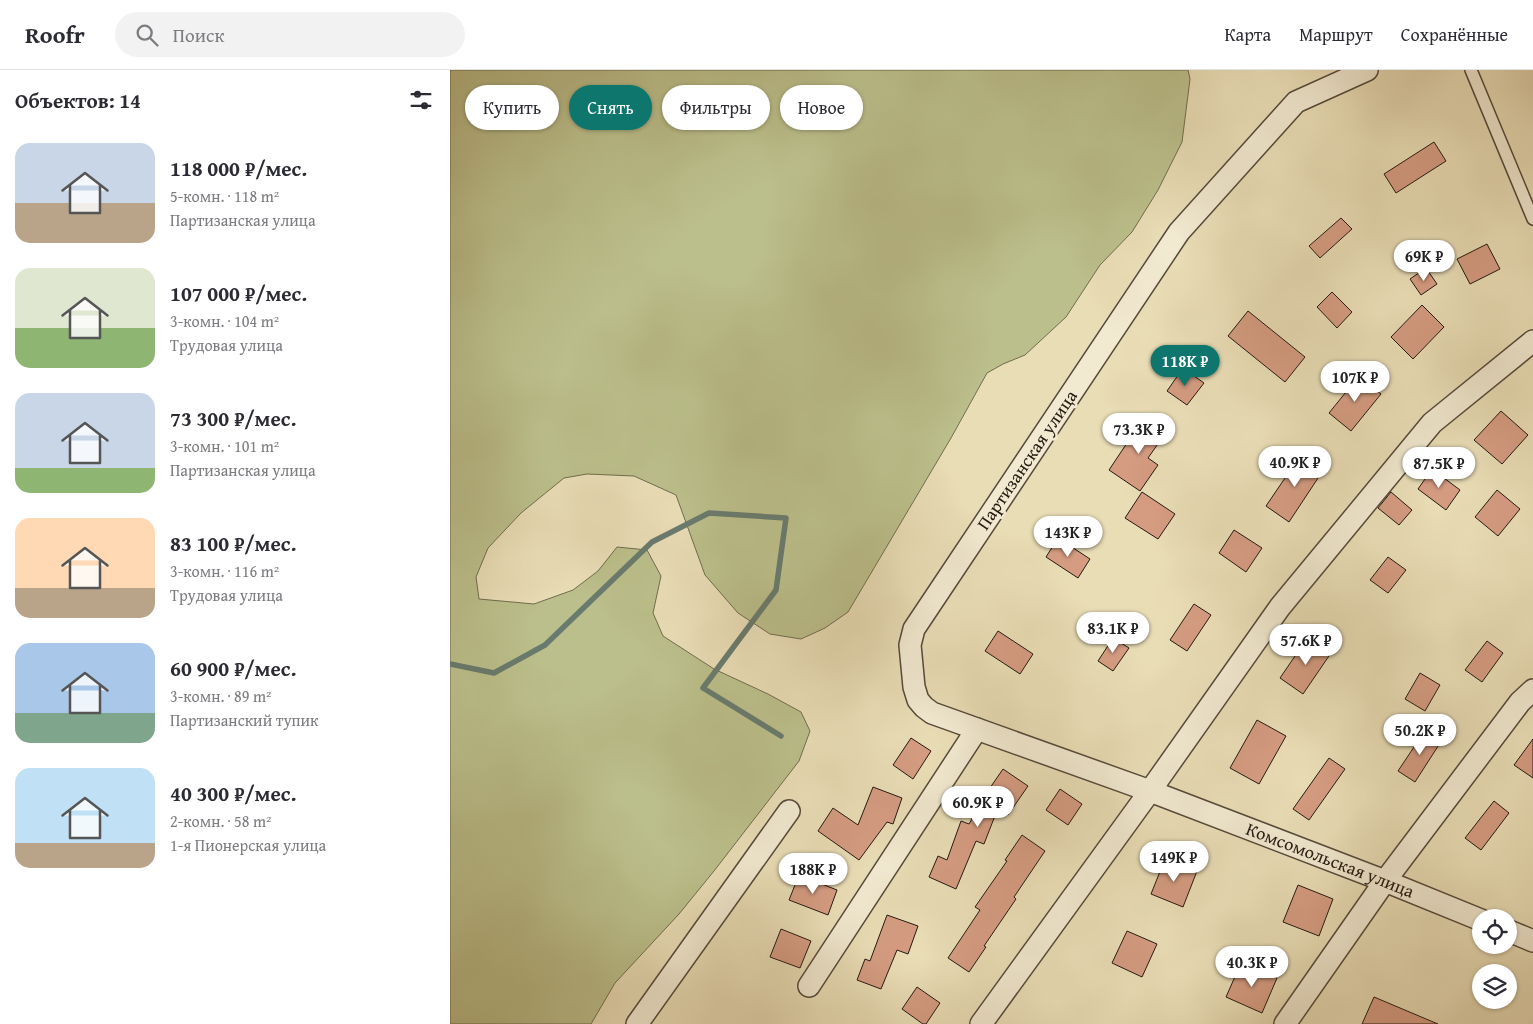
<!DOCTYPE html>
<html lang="ru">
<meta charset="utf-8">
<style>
:root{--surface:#fff;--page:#f2f2f3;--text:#2b2b33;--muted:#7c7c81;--line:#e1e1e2;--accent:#0f766e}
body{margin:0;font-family:"Gentium Book Plus",serif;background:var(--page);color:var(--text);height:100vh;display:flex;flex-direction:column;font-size:19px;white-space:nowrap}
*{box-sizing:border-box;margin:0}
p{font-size:16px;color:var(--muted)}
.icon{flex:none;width:28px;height:28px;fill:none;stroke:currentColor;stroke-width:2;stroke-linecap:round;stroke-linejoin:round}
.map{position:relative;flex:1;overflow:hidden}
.details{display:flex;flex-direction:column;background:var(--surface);width:450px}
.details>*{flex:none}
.hud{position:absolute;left:15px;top:15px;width:475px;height:45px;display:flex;gap:10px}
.tools{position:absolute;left:1022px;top:839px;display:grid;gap:10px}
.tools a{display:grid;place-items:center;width:45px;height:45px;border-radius:50%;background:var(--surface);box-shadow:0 1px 4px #0004;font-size:25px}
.price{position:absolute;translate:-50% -42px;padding:0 11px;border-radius:18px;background:#fff;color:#222;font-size:16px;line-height:32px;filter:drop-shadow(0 1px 2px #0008)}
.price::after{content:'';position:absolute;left:50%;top:30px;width:15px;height:11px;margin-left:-8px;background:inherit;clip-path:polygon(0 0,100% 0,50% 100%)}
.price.on{background:var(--accent);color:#fff}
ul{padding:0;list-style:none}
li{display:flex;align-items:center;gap:15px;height:125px;padding:0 15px}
li span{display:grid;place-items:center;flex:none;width:140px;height:100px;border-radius:15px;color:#555}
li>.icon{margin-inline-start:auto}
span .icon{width:60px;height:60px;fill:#fffc;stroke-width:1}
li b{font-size:21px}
h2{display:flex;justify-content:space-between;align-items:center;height:60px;padding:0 15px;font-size:21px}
.tag{padding:0 18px;border-radius:22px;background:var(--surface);box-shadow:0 1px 4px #0004;font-size:18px;line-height:45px}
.tag.on{background:var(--accent);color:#fff}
header{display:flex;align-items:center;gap:30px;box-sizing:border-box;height:70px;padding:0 25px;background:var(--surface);border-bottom:1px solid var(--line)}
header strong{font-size:24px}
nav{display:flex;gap:28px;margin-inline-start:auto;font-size:18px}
.search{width:350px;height:45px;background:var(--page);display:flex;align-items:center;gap:12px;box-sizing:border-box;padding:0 18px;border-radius:28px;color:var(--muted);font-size:19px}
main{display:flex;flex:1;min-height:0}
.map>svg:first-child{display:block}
.green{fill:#bbbf8b;stroke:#706c4e}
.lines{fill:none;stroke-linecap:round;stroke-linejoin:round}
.stream{stroke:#697b6e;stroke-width:5.5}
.building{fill:#d59c82;stroke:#251910}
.service-casing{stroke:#564a3a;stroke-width:14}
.minor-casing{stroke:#564a3a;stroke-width:24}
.service{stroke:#f1e9d0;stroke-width:11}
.minor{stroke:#f1e9d0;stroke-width:21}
.labels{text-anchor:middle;stroke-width:5;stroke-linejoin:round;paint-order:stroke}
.street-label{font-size:18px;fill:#251910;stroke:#f1e9d0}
</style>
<header>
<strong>Roofr</strong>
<div class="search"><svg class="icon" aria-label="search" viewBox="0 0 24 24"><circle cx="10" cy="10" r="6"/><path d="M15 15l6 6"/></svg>Поиск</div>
<nav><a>Карта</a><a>Маршрут</a><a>Сохранённые</a></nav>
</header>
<main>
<section class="details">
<h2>Объектов: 14<svg class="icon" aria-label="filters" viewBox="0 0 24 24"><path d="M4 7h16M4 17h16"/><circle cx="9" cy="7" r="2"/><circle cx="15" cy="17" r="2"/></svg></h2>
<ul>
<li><span style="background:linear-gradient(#c9d6e8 60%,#b9a48a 0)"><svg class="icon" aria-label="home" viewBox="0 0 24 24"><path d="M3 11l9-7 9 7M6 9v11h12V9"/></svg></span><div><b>118 000 ₽/мес.</b><p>5-комн. · 118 m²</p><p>Партизанская улица</p></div></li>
<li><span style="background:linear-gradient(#dfe7d0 60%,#8fb573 0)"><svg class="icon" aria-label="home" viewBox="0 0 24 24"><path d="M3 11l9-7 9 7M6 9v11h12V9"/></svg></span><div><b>107 000 ₽/мес.</b><p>3-комн. · 104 m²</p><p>Трудовая улица</p></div></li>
<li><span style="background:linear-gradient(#c9d6e8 75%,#8fb573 0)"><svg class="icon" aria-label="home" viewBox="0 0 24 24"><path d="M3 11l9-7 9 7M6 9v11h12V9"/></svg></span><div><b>73 300 ₽/мес.</b><p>3-комн. · 101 m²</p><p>Партизанская улица</p></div></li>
<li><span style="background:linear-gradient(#ffd9b3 70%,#b9a48a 0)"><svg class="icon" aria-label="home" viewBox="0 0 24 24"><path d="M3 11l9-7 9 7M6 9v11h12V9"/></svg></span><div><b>83 100 ₽/мес.</b><p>3-комн. · 116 m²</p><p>Трудовая улица</p></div></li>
<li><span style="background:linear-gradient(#a9c7e8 70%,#7fa58c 0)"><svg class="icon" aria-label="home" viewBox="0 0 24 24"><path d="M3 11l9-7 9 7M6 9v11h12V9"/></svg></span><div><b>60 900 ₽/мес.</b><p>3-комн. · 89 m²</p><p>Партизанский тупик</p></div></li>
<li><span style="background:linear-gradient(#bfe0f5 75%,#b9a48a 0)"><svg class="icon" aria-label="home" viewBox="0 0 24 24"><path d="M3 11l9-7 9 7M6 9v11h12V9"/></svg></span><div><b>40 300 ₽/мес.</b><p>2-комн. · 58 m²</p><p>1-я Пионерская улица</p></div></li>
</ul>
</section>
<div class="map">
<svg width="1083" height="954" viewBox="0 0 1083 954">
<rect width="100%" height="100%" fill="#e9ddb6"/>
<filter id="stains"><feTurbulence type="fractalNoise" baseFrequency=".004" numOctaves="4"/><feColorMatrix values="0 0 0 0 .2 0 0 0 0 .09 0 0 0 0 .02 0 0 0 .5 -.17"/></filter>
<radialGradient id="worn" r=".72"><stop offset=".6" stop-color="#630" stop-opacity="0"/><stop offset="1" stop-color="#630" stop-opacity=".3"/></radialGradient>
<!-- green -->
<path class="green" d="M 0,0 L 738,0 L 740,9 L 732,72 L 708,120 L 682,162 L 650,195 L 616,247 L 575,285 L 553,294 L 537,303 L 501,368 L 398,542 L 375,558 L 351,569 L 320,564 L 288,543 L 255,505 L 226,425 L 184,406 L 137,404 L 114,408 L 71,443 L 38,478 L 26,507 L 29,529 L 84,534 L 123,520 L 148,501 L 167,477 L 197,480 L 211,506 L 203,543 L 213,566 L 264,599 L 318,624 L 351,642 L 360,661 L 349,691 L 264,801 L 229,844 L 165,913 L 141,954 L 0,954 Z"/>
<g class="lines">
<!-- stream -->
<path class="stream" d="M 0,594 L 44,603 L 95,575 L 202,472 L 259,443 L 336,448 L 326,520 L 253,618 L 331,666"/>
</g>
<!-- building -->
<g class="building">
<path d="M 984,72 L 996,91 L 946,123 L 934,104 Z"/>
<path d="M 891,148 L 902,159 L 870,188 L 859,176 Z"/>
<path d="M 1037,174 L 1050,199 L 1020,214 L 1007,189 Z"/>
<path d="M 976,198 L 987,214 L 971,225 L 960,209 Z"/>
<path d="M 882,222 L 902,242 L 887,258 L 867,237 Z"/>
<path d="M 972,235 L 994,257 L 963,289 L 941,267 Z"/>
<path d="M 798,241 L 855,287 L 835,312 L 778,266 Z"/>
<path d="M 733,298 L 754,313 L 737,335 L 717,321 Z"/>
<path d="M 909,306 L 931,324 L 901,361 L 879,343 Z"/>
<path d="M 1051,341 L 1078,365 L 1052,394 L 1024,370 Z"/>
<path d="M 695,346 L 717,361 L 698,388 L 708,395 L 690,421 L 659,400 Z"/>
<path d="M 852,383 L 874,399 L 839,452 L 816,436 Z"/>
<path d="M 982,399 L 1010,420 L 996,440 L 968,419 Z"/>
<path d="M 1047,420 L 1070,439 L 1048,466 L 1025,447 Z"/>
<path d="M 692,422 L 725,444 L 708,469 L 675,448 Z"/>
<path d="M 941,422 L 962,440 L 949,455 L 928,438 Z"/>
<path d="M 784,460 L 812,478 L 796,502 L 769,483 Z"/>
<path d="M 608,468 L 640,489 L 628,508 L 596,487 Z"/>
<path d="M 938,487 L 956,500 L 938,523 L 920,510 Z"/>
<path d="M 744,534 L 761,545 L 737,581 L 720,570 Z"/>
<path d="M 548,561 L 583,584 L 570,604 L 535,581 Z"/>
<path d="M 858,567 L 881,583 L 853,624 L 830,608 Z"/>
<path d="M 663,568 L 679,578 L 663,601 L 648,591 Z"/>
<path d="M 1037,571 L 1053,583 L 1032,612 L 1015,600 Z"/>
<path d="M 970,603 L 990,615 L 975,641 L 955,629 Z"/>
<path d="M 807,650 L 836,666 L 809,714 L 780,698 Z"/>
<path d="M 976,659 L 992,670 L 965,712 L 948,701 Z"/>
<path d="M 461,668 L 481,681 L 463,709 L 443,695 Z"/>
<path d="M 1083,669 L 1083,708 L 1064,695 Z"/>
<path d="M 879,688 L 895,699 L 859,750 L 843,739 Z"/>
<path d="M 553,699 L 578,716 L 558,745 L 548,738 L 534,774 L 526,771 L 506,819 L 479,807 L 488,786 L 497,790 L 511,751 L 519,754 L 522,749 L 520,747 Z"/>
<path d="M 423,717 L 452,728 L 443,754 L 437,752 L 409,790 L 368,761 L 383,738 L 408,755 Z"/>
<path d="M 610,719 L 632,734 L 618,755 L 596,740 Z"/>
<path d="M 1044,731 L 1059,743 L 1031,780 L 1015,768 Z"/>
<path d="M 572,765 L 595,781 L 564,827 L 566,829 L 534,876 L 536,877 L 519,902 L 498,888 L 530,840 L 525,837 L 557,791 L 555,790 Z"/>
<path d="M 715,789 L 747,801 L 733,837 L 701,824 Z"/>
<path d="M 349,805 L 387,820 L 378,845 L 339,830 Z"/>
<path d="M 848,815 L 883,829 L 869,866 L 833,852 Z"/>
<path d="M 437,845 L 468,856 L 458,884 L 447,880 L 431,919 L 407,910 L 415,889 L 420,891 Z"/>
<path d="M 331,859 L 361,871 L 350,898 L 320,887 Z"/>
<path d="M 677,861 L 707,874 L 692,907 L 662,893 Z"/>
<path d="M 791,893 L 827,908 L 812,943 L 776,927 Z"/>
<path d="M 467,917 L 490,933 L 476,954 L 473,954 L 452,939 Z"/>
<path d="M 924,927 L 988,954 L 912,954 Z"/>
</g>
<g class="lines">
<!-- service casing -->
<g class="service-casing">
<path id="service" d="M 1021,0 L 1083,149"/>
</g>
<!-- minor casing -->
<g class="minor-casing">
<g id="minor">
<path id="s1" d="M 917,0 L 846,32 L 729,162 L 464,559 L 460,575 L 464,617 L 468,630 L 474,637 L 482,643 L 700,721 L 935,811 L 1031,850"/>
<path d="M 1059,861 L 1083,871"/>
<path d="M 359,916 L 527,659"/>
<path d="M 187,954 L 339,741"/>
<path d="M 531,954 L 700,721 L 830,537 L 982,353 L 1083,271"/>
<path d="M 835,954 L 935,811 L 1070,632 L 1083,620"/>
</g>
</g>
<!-- service -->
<use href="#service" class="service"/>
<!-- minor -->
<use href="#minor" class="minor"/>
</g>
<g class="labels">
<!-- street labels -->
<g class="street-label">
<text transform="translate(577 390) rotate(-56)" y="6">Партизанская улица</text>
<text dy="6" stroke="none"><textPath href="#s1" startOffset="1246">Комсомольская улица</textPath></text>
</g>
</g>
<rect width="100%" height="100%" filter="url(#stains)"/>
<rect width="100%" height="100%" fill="url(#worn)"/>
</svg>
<div class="tools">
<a><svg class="icon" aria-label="locate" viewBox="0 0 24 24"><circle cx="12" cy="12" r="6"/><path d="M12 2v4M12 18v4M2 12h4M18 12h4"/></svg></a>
<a><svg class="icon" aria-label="layers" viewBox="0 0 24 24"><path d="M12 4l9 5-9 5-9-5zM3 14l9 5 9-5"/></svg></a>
</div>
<b class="price" style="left:974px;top:212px">69K ₽</b>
<b class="price on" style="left:735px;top:317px">118K ₽</b>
<b class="price" style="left:905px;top:333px">107K ₽</b>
<b class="price" style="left:689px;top:385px">73.3K ₽</b>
<b class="price" style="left:845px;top:418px">40.9K ₽</b>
<b class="price" style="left:989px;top:419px">87.5K ₽</b>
<b class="price" style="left:618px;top:488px">143K ₽</b>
<b class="price" style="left:663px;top:584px">83.1K ₽</b>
<b class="price" style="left:856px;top:596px">57.6K ₽</b>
<b class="price" style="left:970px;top:686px">50.2K ₽</b>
<b class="price" style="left:528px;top:758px">60.9K ₽</b>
<b class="price" style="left:724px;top:813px">149K ₽</b>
<b class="price" style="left:363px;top:825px">188K ₽</b>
<b class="price" style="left:802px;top:918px">40.3K ₽</b>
<div class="hud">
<a class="tag">Купить</a>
<a class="tag on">Снять</a>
<a class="tag">Фильтры</a>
<a class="tag">Новое</a>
</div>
</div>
</main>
